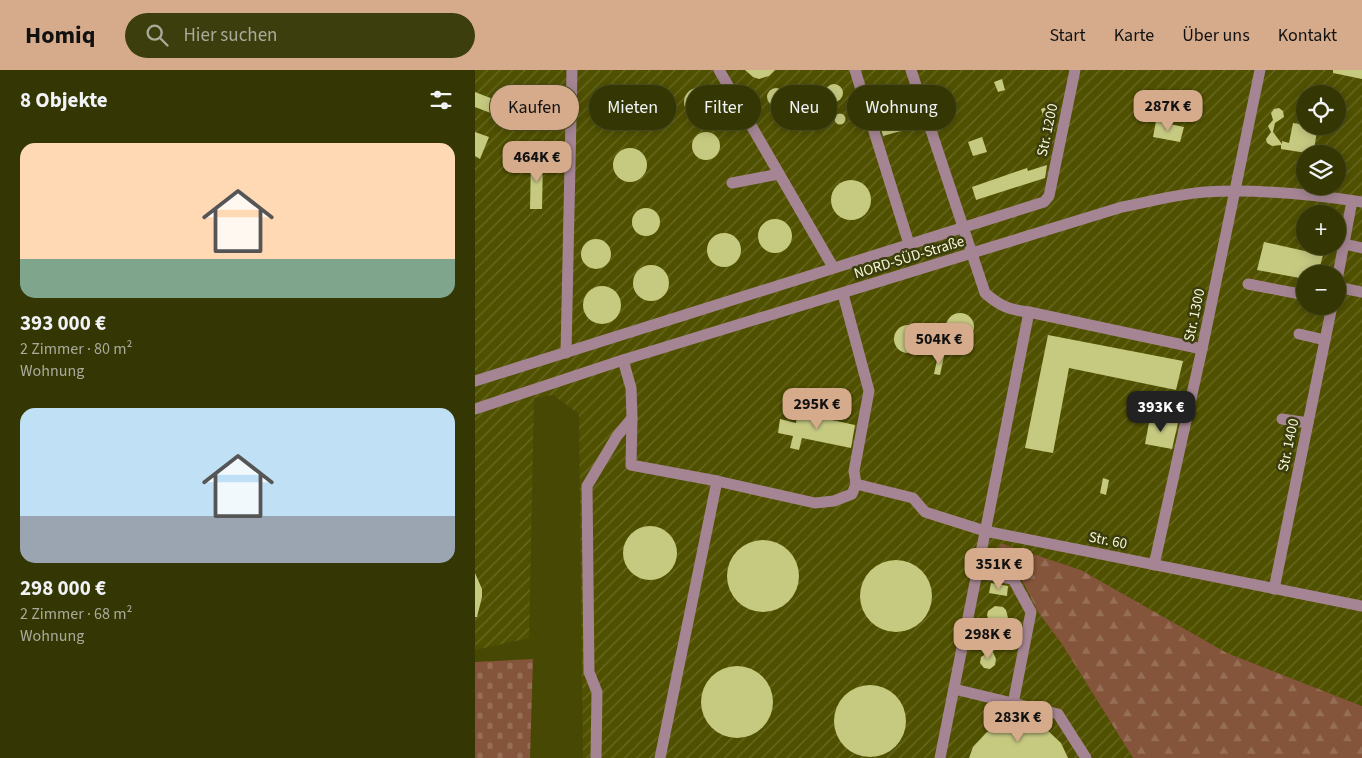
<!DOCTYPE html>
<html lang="de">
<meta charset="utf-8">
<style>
:root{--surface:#343603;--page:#3c3e0d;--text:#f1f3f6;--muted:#a9ab9a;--line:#4e5025;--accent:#d6ab8b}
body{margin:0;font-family:"Source Sans 3",sans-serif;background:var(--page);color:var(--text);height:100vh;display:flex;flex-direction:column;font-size:19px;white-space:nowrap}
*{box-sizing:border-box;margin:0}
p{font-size:16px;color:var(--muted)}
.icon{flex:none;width:28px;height:28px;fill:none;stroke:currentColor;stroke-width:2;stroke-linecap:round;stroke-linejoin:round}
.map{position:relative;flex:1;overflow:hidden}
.sheet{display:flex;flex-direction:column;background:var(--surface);width:475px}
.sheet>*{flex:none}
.banner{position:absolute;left:15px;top:15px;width:475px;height:45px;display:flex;gap:10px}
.fabs{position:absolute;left:821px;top:15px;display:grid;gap:10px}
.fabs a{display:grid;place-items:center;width:50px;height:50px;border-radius:50%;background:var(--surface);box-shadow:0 2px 12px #0003,0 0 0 1px var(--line);font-size:25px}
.price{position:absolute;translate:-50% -42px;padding:0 11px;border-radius:10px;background:var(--accent);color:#111;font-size:16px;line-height:32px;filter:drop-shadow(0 1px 2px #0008)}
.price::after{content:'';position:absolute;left:50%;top:30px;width:15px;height:11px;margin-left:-8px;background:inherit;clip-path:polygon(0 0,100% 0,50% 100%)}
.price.selected{background:#222;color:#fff}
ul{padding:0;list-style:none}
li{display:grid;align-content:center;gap:10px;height:265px;padding:0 20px}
li span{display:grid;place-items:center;height:155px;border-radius:15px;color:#555}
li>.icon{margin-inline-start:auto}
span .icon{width:90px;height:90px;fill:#fffc;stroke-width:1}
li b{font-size:21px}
h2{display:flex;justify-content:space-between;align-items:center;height:60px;padding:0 20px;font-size:21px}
.chip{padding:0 18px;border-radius:22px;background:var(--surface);box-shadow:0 2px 12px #0003,0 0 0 1px var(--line);font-size:18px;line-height:45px}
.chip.selected{background:var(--accent);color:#111}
header{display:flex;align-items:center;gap:30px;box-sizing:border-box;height:70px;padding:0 25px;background:var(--accent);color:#111}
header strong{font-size:24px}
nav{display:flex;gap:28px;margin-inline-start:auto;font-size:18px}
.search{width:350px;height:45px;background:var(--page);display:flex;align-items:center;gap:12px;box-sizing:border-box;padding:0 18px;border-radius:28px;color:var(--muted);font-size:19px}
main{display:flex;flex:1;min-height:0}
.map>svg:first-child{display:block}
.industrial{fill:url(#industrial-furrows);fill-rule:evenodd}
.forest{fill:url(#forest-firs)}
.cemetery{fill:url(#cemetery-stones)}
.building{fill:#c6ca81}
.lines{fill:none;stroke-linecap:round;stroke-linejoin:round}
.minor{stroke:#a58593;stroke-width:11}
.labels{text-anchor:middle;stroke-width:5;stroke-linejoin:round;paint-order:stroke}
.street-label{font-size:15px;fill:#f5f7d8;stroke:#3b3d0d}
</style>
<header>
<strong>Homiq</strong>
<div class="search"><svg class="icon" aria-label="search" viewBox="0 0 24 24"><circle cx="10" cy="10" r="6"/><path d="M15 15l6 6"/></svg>Hier suchen</div>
<nav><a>Start</a><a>Karte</a><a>Über uns</a><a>Kontakt</a></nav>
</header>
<main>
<section class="sheet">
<h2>8 Objekte<svg class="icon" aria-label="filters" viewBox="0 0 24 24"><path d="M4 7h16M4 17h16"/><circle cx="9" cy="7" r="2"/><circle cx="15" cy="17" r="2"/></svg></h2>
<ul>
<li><span style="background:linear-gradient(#ffd9b3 75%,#7fa58c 0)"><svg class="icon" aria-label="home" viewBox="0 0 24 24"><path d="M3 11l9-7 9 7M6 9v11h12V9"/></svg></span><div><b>393 000 €</b><p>2 Zimmer · 80 m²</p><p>Wohnung</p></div></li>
<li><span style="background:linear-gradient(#bfe0f5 70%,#9aa5b1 0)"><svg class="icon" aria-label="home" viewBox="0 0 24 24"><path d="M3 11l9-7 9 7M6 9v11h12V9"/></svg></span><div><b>298 000 €</b><p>2 Zimmer · 68 m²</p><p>Wohnung</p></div></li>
</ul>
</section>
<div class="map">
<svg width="887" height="688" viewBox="0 0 887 688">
<defs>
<pattern id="industrial-furrows" width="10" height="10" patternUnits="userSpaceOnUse" patternTransform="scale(1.25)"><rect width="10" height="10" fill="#505100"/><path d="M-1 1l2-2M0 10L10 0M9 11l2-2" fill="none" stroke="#6a6b24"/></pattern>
<pattern id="forest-firs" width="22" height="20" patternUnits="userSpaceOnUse" patternTransform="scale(1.25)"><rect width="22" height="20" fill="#84553a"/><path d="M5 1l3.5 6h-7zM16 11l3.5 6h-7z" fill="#966e56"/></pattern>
<pattern id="cemetery-stones" width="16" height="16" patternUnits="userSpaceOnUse" patternTransform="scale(1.25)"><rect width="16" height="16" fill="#84553a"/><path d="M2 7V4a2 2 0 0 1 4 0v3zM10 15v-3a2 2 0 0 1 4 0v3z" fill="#966e56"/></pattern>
</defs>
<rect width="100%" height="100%" fill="#464804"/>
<!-- industrial -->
<path class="industrial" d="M 0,0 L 887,0 L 887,636 L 752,583 L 606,500 L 525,473 L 521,497 L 545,506 L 563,542 L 587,574 L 658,688 L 108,688 L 104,344 L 78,325 L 59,328 L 54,568 L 0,580 ZM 830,24 L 862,24 L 862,56 L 830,56 ZM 830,84 L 862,84 L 862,116 L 830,116 ZM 830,144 L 862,144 L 862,176 L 830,176 ZM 830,204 L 862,204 L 862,236 L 830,236 Z"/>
<!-- forest -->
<path class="forest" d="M 525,473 L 606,500 L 752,583 L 887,636 L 887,688 L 658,688 L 587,574 L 563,542 L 545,506 L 521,497 Z"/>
<!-- cemetery -->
<path class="cemetery" d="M 58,589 L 55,688 L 0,688 L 0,592 Z"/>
<!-- building -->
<g class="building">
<path d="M 270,0 L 300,0 L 294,6 L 284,9 L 278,7 Z"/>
<path d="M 858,0 L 887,0 L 887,9 L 858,3 Z"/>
<path d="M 527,9 L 530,20 L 523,22 L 519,12 Z"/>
<circle cx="359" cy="23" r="9"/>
<circle cx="149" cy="36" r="20"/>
<path d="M 434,17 L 442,41 L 436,43 L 440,57 L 408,66 L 406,59 L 412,57 L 402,27 Z"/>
<circle cx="223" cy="32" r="14"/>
<circle cx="301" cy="27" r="9"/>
<path d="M 0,22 L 31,34 L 26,47 L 0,37 Z"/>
<path d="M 574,36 L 580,57 L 580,61 L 574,63 L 566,39 Z"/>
<path d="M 804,38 L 808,41 L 809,47 L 800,53 L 798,62 L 807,74 L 807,71 L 814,73 L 818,53 L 830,55 L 829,56 L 843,57 L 838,84 L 806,79 L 806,75 L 797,76 L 792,73 L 791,69 L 796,62 L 793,56 L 798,50 L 796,43 L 799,39 Z"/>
<circle cx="365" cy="49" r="5.5"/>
<circle cx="311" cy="51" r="6"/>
<path d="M 681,51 L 709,57 L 705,72 L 678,67 Z"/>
<circle cx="231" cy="76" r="14"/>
<path d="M 0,62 L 14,67 L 5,89 L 0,86 Z"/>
<path d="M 507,67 L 512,82 L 498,86 L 493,72 Z"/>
<circle cx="155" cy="95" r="17"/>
<path d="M 56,87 L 68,87 L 67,139 L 55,139 Z"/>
<path d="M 572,95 L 570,108 L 501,130 L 497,117 L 552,98 L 553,101 Z"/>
<circle cx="376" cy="130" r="20"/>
<circle cx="171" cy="152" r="14"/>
<circle cx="300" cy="166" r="17"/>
<circle cx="249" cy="180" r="17"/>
<circle cx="121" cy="184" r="15"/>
<path d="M 789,172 L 848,185 L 843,204 L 830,204 L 830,209 L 782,200 Z"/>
<circle cx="176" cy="213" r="18"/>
<circle cx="127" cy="235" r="19"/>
<circle cx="485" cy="257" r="14"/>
<circle cx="433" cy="269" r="14"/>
<path d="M 573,265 L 708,291 L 701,320 L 594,298 L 578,383 L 550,378 Z"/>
<path d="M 463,285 L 469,286 L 465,305 L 459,304 Z"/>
<path d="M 324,333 L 335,335 L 334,345 L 380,355 L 376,378 L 327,368 L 324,380 L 315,378 L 318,366 L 303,363 L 305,349 L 321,353 Z"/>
<path d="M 675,347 L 703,353 L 697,379 L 670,374 Z"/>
<path d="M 628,408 L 634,410 L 631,425 L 625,423 Z"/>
<circle cx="175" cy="483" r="27"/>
<circle cx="288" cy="506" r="36"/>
<circle cx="421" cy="526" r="36"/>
<path d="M 0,503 L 7,519 L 7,527 L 2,547 L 0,547 Z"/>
<path d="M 516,513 L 533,516 L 532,526 L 514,523 Z"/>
<path d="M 520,536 L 528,537 L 531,540 L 533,548 L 528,555 L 520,558 L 514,552 L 512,545 L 513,541 Z"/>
<path d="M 500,553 L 503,554 L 498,578 L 495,577 Z"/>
<path d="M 519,562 L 524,567 L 525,573 L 522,578 L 513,582 L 508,570 L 512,565 Z"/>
<path d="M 517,580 L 521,589 L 520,595 L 515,599 L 509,598 L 505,593 L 506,587 Z"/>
<circle cx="262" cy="632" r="36"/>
<circle cx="395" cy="651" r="36"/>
<path d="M 552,652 L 571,659 L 586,673 L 593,688 L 494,688 L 498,677 L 512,662 L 531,653 Z"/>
</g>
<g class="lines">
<!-- minor -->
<g class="minor">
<path d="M 244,0 L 358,197"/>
<path d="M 380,0 L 434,174"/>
<path d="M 436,0 L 510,223 C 525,236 534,240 554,242 L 727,279"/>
<path d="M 257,113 L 304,104"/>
<path d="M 869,174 L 887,178"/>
<path d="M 862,210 L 877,131"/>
<path d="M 773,214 L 830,225"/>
<path d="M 862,217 L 887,222"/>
<path d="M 824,264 L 850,270"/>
<path d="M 91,283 L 97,0"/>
<path d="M 0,311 L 569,132 L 574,126 L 600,0"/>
<path d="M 0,339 L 148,290 L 647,137 C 674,132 702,124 730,122 C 781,119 836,124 887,132"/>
<path d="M 157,348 L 156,395 L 242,411 L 340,433 L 359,431 L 377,424 L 381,414 L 379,401 L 394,321 L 368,224"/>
<path d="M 807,349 L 833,353"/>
<path d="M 381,414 L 438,428 L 450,442 L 510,461 L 887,536"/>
<path d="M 679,495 L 727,279 L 785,0"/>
<path d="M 503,503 L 538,509 L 556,542 L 538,634"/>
<path d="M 799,519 L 857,236"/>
<path d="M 479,619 L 583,644 L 611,688"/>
<path d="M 121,688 L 122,622 L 114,602 L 112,416 L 142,366 L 157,348 L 156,318 L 148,290"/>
<path d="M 185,688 L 242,411"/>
<path d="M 465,688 L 554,242"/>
</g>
</g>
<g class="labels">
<!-- street labels -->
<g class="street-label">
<text transform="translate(572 60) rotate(-78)" y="5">Str. 1200</text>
<text transform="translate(434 187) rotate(-17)" y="5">NORD-SÜD-Straße</text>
<text transform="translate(719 245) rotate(-78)" y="5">Str. 1300</text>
<text transform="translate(813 375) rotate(-78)" y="5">Str. 1400</text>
<text transform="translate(633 470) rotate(11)" y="5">Str. 60</text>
</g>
</g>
</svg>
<div class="fabs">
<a><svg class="icon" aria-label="locate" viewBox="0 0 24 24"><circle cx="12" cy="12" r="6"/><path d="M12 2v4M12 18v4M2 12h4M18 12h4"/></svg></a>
<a><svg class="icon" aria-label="layers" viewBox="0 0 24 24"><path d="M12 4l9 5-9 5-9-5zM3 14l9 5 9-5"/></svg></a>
<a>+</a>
<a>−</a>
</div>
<b class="price" style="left:693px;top:62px">287K €</b>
<b class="price" style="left:62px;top:113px">464K €</b>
<b class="price" style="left:464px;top:295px">504K €</b>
<b class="price" style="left:342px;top:360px">295K €</b>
<b class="price selected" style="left:686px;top:363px">393K €</b>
<b class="price" style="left:524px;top:520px">351K €</b>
<b class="price" style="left:513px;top:590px">298K €</b>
<b class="price" style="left:543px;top:673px">283K €</b>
<div class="banner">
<a class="chip selected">Kaufen</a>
<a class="chip">Mieten</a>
<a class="chip">Filter</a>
<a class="chip">Neu</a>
<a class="chip">Wohnung</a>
</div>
</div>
</main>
